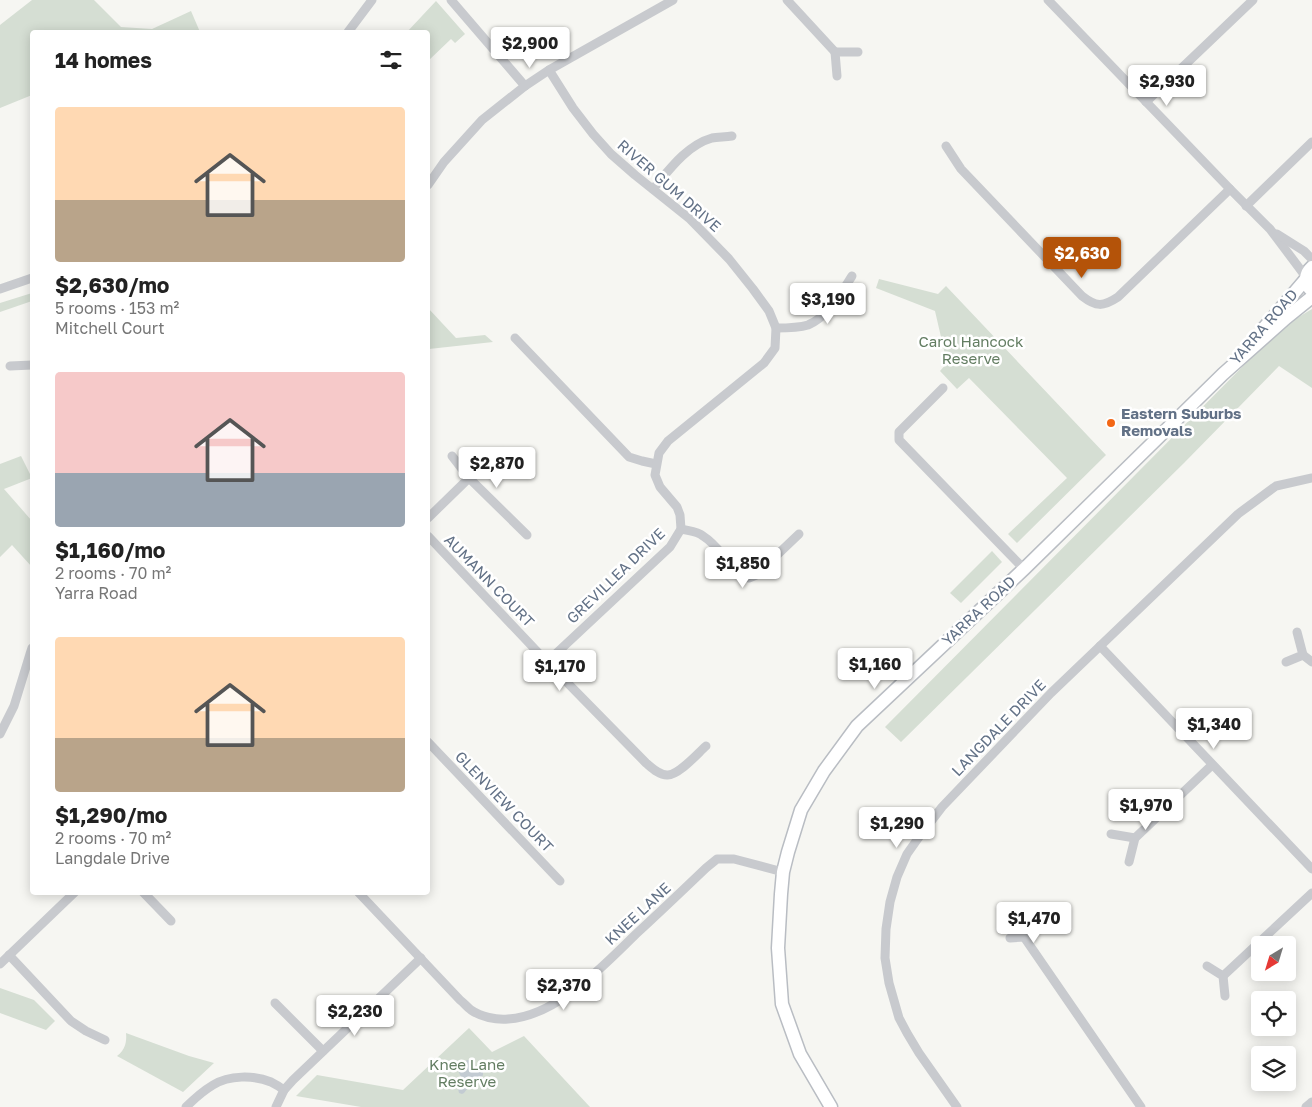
<!DOCTYPE html>
<meta charset="utf-8">
<style>
:root{--surface:#fff;--page:#f6f6f6;--text:#222;--muted:#767676;--accent:#b45309}
body{margin:0;font-family:"Golos Text",sans-serif;background:var(--page);color:var(--text);height:100vh;display:flex;flex-direction:column;font-size:19px;white-space:nowrap}
*{box-sizing:border-box;margin:0}
p{font-size:16px;color:var(--muted)}
.icon{flex:none;width:28px;height:28px;fill:none;stroke:currentColor;stroke-width:2;stroke-linecap:round;stroke-linejoin:round}
.map{position:relative;flex:1;overflow:hidden}
.panel{position:absolute;left:30px;top:30px;width:400px;height:865px;display:flex;flex-direction:column;background:var(--surface);border-radius:5px;box-shadow:0 2px 12px #0003}
.panel>*{flex:none}
.needle{width:32px;rotate:218deg}
.fabs{position:absolute;left:1251px;top:936px;display:grid;gap:10px}
.fabs a{display:grid;place-items:center;width:45px;height:45px;border-radius:5px;background:var(--surface);box-shadow:0 2px 12px #0003;font-size:25px}
.price{position:absolute;translate:-50% -42px;padding:0 11px;border-radius:5px;background:#fff;color:#222;font-size:16px;line-height:32px;filter:drop-shadow(0 1px 2px #0008)}
.price::after{content:'';position:absolute;left:50%;top:30px;width:15px;height:11px;margin-left:-8px;background:inherit;clip-path:polygon(0 0,100% 0,50% 100%)}
.price.current{background:var(--accent);color:#fff}
ul{padding:0;list-style:none}
li{display:grid;align-content:center;gap:10px;height:265px;padding:0 25px}
li span{display:grid;place-items:center;height:155px;border-radius:5px;color:#555}
li>.icon{margin-inline-start:auto}
span .icon{width:90px;height:90px;fill:#fffc;stroke-width:1}
li b{font-size:21px}
h2{display:flex;justify-content:space-between;align-items:center;height:60px;padding:0 25px;font-size:21px}
.map>svg:first-child{display:block}
.green{fill:#d5ded3}
.water{fill:#c3cbd2}
.lines{fill:none;stroke-linecap:round;stroke-linejoin:round}
.secondary-casing{stroke:#b9bdc3;stroke-width:15}
.street{stroke:#c8cace;stroke-width:9}
.secondary{stroke:#fff;stroke-width:12}
.poi-dot{fill:#f36715;stroke:#fff;stroke-width:2}
.labels{text-anchor:middle;stroke-width:5;stroke-linejoin:round;paint-order:stroke}
.street-label{font-size:15px;fill:#627186;stroke:#fff}
.park-label{font-size:15px;fill:#637d62;stroke:#fff}
.poi-label{font-size:15px;font-weight:bold;fill:#627186;stroke:#fff;text-anchor:start}
</style>
<div class="map">
<svg width="1312" height="1107" viewBox="0 0 1312 1107">
<rect width="100%" height="100%" fill="#f6f6f2"/>
<!-- green -->
<g class="green">
<path d="M 32,0 L 94,0 L 121,27 L 152,29 L 191,11 L 200,32 L 32,32 L 32,95 L 0,108 L 0,25 Z"/>
<path d="M 436,1 L 465,34 L 455,43 L 451,39 L 428,61 L 428,32 L 407,32 Z"/>
<path d="M 879,279 L 938,294 L 946,286 L 1106,455 L 1017,543 L 1008,534 L 1067,478 L 969,378 L 957,389 L 940,371 L 947,363 L 935,311 L 876,288 Z"/>
<path d="M 32,293 L 32,301 L 0,312 L 0,303 Z"/>
<path d="M 428,308 L 456,338 L 485,335 L 493,342 L 429,349 L 428,348 Z"/>
<path d="M 1312,309 L 1312,388 L 1279,366 L 1184,463 L 901,742 L 885,727 L 1262,347 L 1292,321 Z"/>
<path d="M 21,456 L 32,478 L 4,489 L 32,521 L 32,567 L 12,545 L 0,557 L 0,464 Z"/>
<path d="M 992,551 L 1002,562 L 961,603 L 950,593 Z"/>
<path d="M 0,988 L 34,1000 L 55,1021 L 46,1030 L 0,1013 Z"/>
<path d="M 469,1028 L 492,1052 L 524,1036 L 590,1107 L 361,1107 L 296,1096 L 317,1075 L 403,1090 Z"/>
<path d="M 126,1033 L 189,1056 L 214,1063 L 183,1092 L 117,1056 C 125,1050 127,1042 126,1033 Z"/>
</g>
<!-- water -->
<path class="water" d="M 468,1060 L 472,1061 L 474,1063 L 473,1068 L 475,1072 L 483,1072 L 483,1075 L 477,1083 L 471,1084 L 464,1093 L 462,1094 L 459,1093 C 457,1086 460,1083 461,1077 L 456,1066 L 457,1064 Z"/>
<g class="lines">
<!-- secondary casing -->
<g class="secondary-casing">
<g id="secondary">
<path d="M 1312,267 C 1304,274 1304,284 1312,291"/>
<path d="M 1264,328 L 1306,279"/>
<path d="M 831,1107 L 800,1054 L 782,1004 L 778,948 L 781,894 L 783,872 L 788,852 L 801,810 L 824,771 L 857,726 L 1024,569 L 1223,374 L 1286,318 L 1312,297"/>
</g>
</g>
<!-- street -->
<g class="street">
<path d="M 451,0 L 525,86"/>
<path d="M 787,0 L 835,52"/>
<path d="M 1048,0 L 1230,189 L 1270,229 L 1306,277"/>
<path d="M 348,32 L 372,0"/>
<path d="M 837,76 L 835,52 L 858,52"/>
<path d="M 1146,102 L 1253,0"/>
<path d="M 946,146 L 961,169 L 1082,296 C 1096,307 1103,307 1118,297 L 1230,189"/>
<path d="M 428,185 L 444,162 L 482,120 L 525,86 L 549,70 L 673,0"/>
<path d="M 653,189 C 669,170 687,145 712,138 C 718,137 725,137 732,136"/>
<path d="M 1246,206 L 1312,142"/>
<path d="M 1277,234 L 1304,251 L 1312,259"/>
<path d="M 0,289 L 32,278"/>
<path d="M 776,328 C 787,328 798,328 808,325 C 828,317 841,293 852,276"/>
<path d="M 515,338 L 629,457 L 642,461 L 656,464"/>
<path d="M 10,366 L 32,365"/>
<path d="M 943,388 L 899,432 L 899,440 L 1024,569"/>
<path d="M 452,456 L 469,478 L 527,535"/>
<path d="M 428,518 L 469,478"/>
<path d="M 681,529 C 688,531 697,531 703,536 C 721,547 730,570 749,578 L 756,575 L 799,534"/>
<path d="M 428,536 L 547,662 L 646,763 C 652,768 659,775 667,775 C 678,776 697,754 706,746"/>
<path d="M 1100,646 L 1312,869"/>
<path d="M 1303,655 L 1312,662"/>
<path d="M 547,662 L 670,547 L 681,529 L 680,515 L 677,507 L 660,487 L 655,475 L 659,453 L 668,441 L 764,363 L 775,348 L 776,328 L 769,311 L 753,289 L 729,259 L 690,219 L 635,175 L 611,154 L 593,134 L 573,108 L 549,70"/>
<path d="M 1286,662 L 1303,655 L 1297,632"/>
<path d="M 0,734 L 14,706 L 30,654 L 32,648"/>
<path d="M 428,742 L 560,881"/>
<path d="M 1111,834 L 1135,838 L 1129,862"/>
<path d="M 1135,838 L 1212,765"/>
<path d="M 143,892 L 171,921"/>
<path d="M 358,892 L 460,1000 C 464,1003 467,1007 471,1010 C 481,1017 496,1020 508,1019 C 557,1016 603,966 636,934 C 660,912 683,890 706,868 L 717,859 L 734,859 L 783,872"/>
<path d="M 1024,937 L 1141,1107"/>
<path d="M 1010,938 L 1024,937 L 1029,916"/>
<path d="M 9,955 L 71,1021 L 86,1031 L 105,1040"/>
<path d="M 0,964 L 75,892"/>
<path d="M 1207,966 L 1223,976 L 1225,996"/>
<path d="M 1223,976 L 1312,893"/>
<path d="M 275,1003 L 323,1051"/>
<path d="M 186,1107 C 194,1099 203,1091 213,1085 C 229,1075 254,1075 271,1082 C 275,1084 280,1087 284,1090"/>
<path d="M 276,1107 L 284,1090 L 293,1080 L 421,958"/>
<path d="M 957,1107 L 919,1053 L 907,1033 L 899,1018 L 889,983 L 885,958 L 886,929 L 890,902 L 897,877 L 907,854 L 919,837 L 942,807 L 1051,693 L 1238,514 L 1276,486 L 1312,478"/>
<path d="M 1306,1107 L 1312,1102"/>
</g>
<!-- secondary -->
<use href="#secondary" class="secondary"/>
</g>
<!-- markers -->
<circle class="poi-dot" cx="1111" cy="423" r="5"/>
<g class="labels">
<!-- street labels -->
<g class="street-label">
<text transform="translate(669 186) rotate(41)" y="5">RIVER GUM DRIVE</text>
<text transform="translate(1264 327) rotate(-49)" y="5">YARRA ROAD</text>
<text transform="translate(616 576) rotate(-44)" y="5">GREVILLEA DRIVE</text>
<text transform="translate(489 581) rotate(46)" y="5">AUMANN COURT</text>
<text transform="translate(979 611) rotate(-43)" y="5">YARRA ROAD</text>
<text transform="translate(999 728) rotate(-46)" y="5">LANGDALE DRIVE</text>
<text transform="translate(504 802) rotate(46)" y="5">GLENVIEW COURT</text>
<text transform="translate(638 914) rotate(-43)" y="5">KNEE LANE</text>
</g>
<!-- park labels -->
<g class="park-label">
<text x="971" y="347">Carol Hancock<tspan x="971" dy="17">Reserve</tspan></text>
<text x="467" y="1070">Knee Lane<tspan x="467" dy="17">Reserve</tspan></text>
</g>
<!-- poi labels -->
<g class="poi-label">
<text x="1121" y="419">Eastern Suburbs<tspan x="1121" dy="17">Removals</tspan></text>
</g>
</g>
</svg>
<div class="fabs">
<a><svg class="needle" viewBox="-14 -14 28 28"><path d="M0-13l5 13h-10z" fill="#e53935"/><path d="M0 13l5-13h-10z" fill="#767676"/></svg></a>
<a><svg class="icon" aria-label="locate" viewBox="0 0 24 24"><circle cx="12" cy="12" r="6"/><path d="M12 2v4M12 18v4M2 12h4M18 12h4"/></svg></a>
<a><svg class="icon" aria-label="layers" viewBox="0 0 24 24"><path d="M12 4l9 5-9 5-9-5zM3 14l9 5 9-5"/></svg></a>
</div>
<b class="price" style="left:530px;top:69px">$2,900</b>
<b class="price" style="left:1167px;top:107px">$2,930</b>
<b class="price current" style="left:1082px;top:279px">$2,630</b>
<b class="price" style="left:828px;top:325px">$3,190</b>
<b class="price" style="left:497px;top:489px">$2,870</b>
<b class="price" style="left:743px;top:589px">$1,850</b>
<b class="price" style="left:875px;top:690px">$1,160</b>
<b class="price" style="left:560px;top:692px">$1,170</b>
<b class="price" style="left:1214px;top:750px">$1,340</b>
<b class="price" style="left:1146px;top:831px">$1,970</b>
<b class="price" style="left:897px;top:849px">$1,290</b>
<b class="price" style="left:1034px;top:944px">$1,470</b>
<b class="price" style="left:564px;top:1011px">$2,370</b>
<b class="price" style="left:355px;top:1037px">$2,230</b>
<section class="panel">
<h2>14 homes<svg class="icon" aria-label="filters" viewBox="0 0 24 24"><path d="M4 7h16M4 17h16"/><circle cx="9" cy="7" r="2"/><circle cx="15" cy="17" r="2"/></svg></h2>
<ul>
<li><span style="background:linear-gradient(#ffd9b3 60%,#b9a48a 0)"><svg class="icon" aria-label="home" viewBox="0 0 24 24"><path d="M3 11l9-7 9 7M6 9v11h12V9"/></svg></span><div><b>$2,630/mo</b><p>5 rooms · 153 m²</p><p>Mitchell Court</p></div></li>
<li><span style="background:linear-gradient(#f6c9c9 65%,#9aa5b1 0)"><svg class="icon" aria-label="home" viewBox="0 0 24 24"><path d="M3 11l9-7 9 7M6 9v11h12V9"/></svg></span><div><b>$1,160/mo</b><p>2 rooms · 70 m²</p><p>Yarra Road</p></div></li>
<li><span style="background:linear-gradient(#ffd9b3 65%,#b9a48a 0)"><svg class="icon" aria-label="home" viewBox="0 0 24 24"><path d="M3 11l9-7 9 7M6 9v11h12V9"/></svg></span><div><b>$1,290/mo</b><p>2 rooms · 70 m²</p><p>Langdale Drive</p></div></li>
</ul>
</section>
</div>
